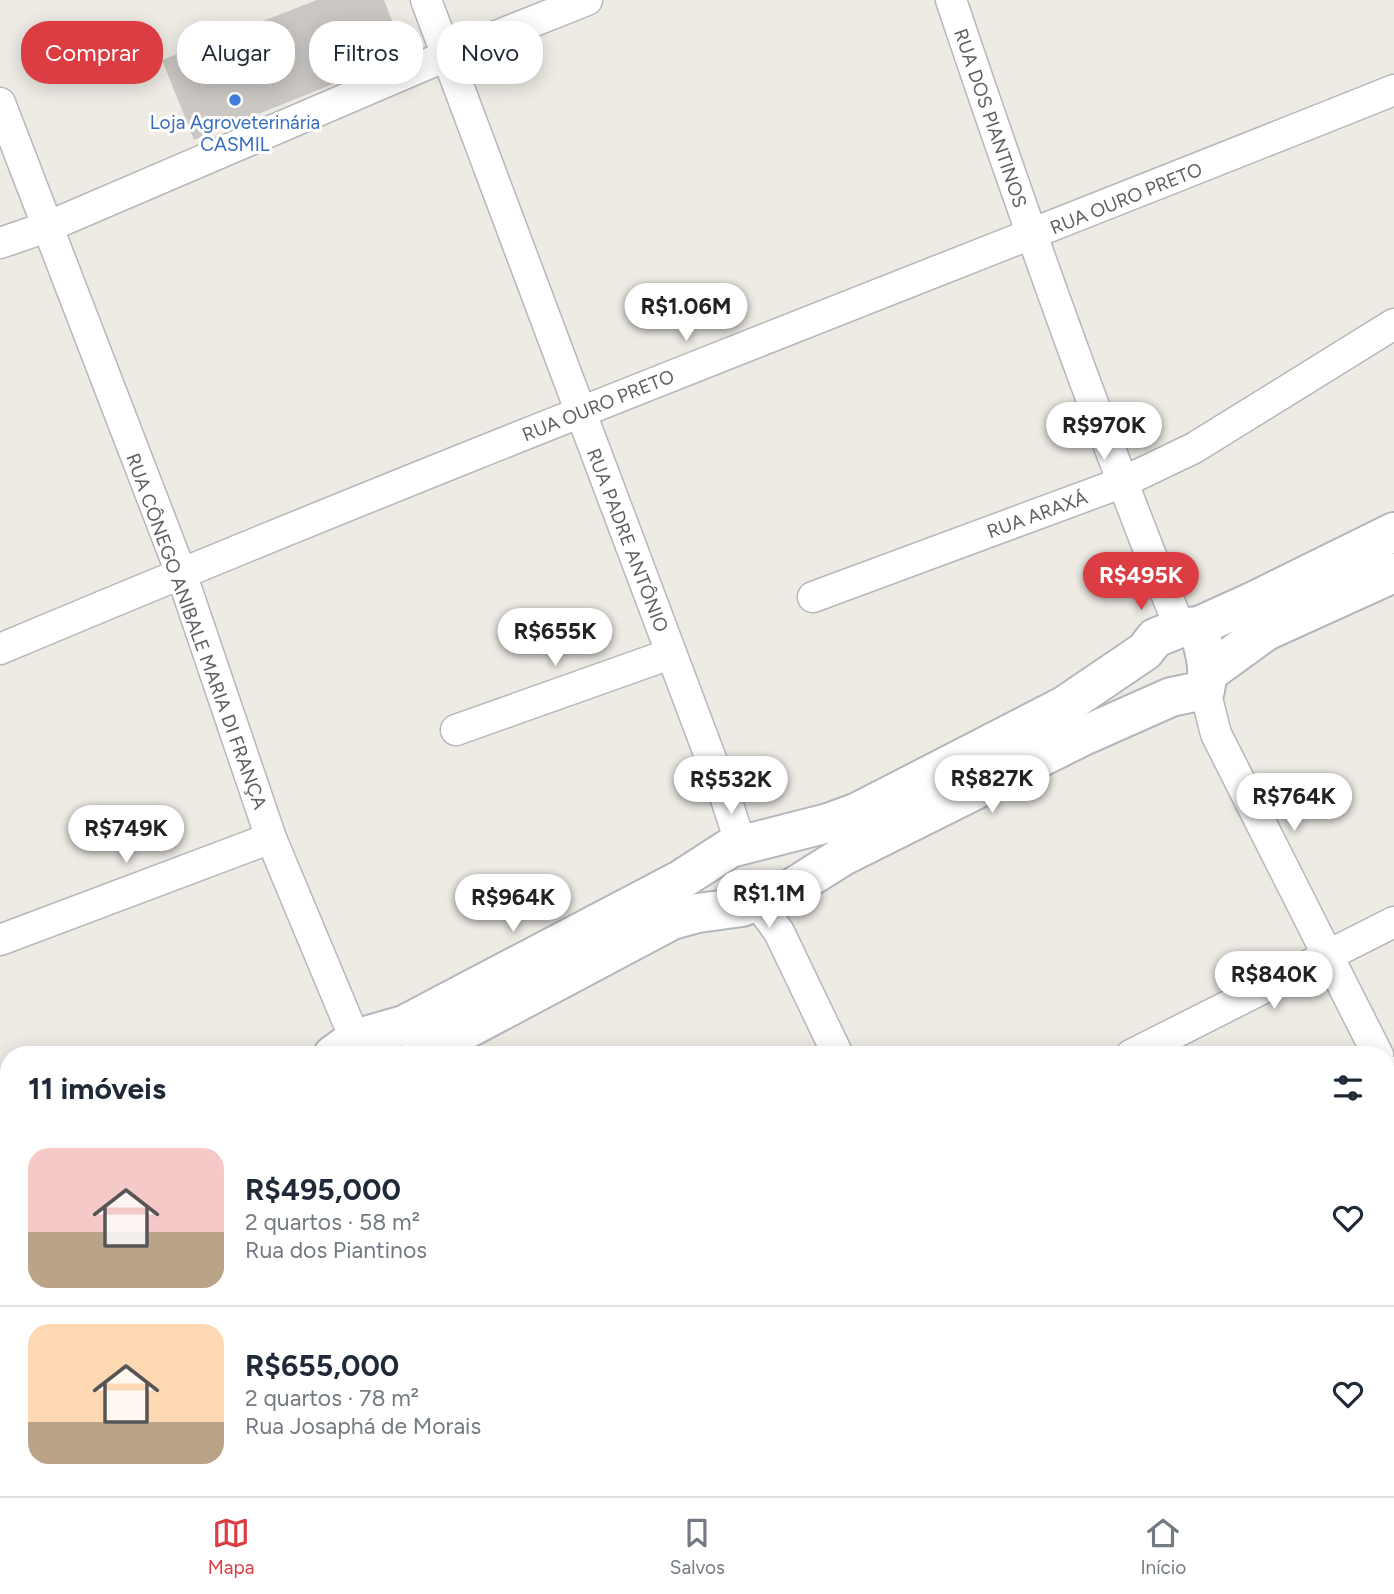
<!DOCTYPE html>
<html lang="pt">
<meta charset="utf-8">
<style>
:root{--surface:#fff;--page:#f6f6f7;--text:#1f2937;--muted:#747a83;--line:#e0e1e3;--accent:#db3d42}
body{margin:0;font-family:Figtree,sans-serif;background:var(--page);color:var(--text);height:100vh;display:flex;flex-direction:column;font-size:26px;white-space:nowrap}
*{box-sizing:border-box;margin:0}
p{font-size:23px;color:var(--muted)}
.icon{flex:none;width:38px;height:38px;fill:none;stroke:currentColor;stroke-width:2;stroke-linecap:round;stroke-linejoin:round}
.map{position:relative;flex:1;overflow:hidden}
.panel{position:absolute;left:0px;top:1046px;width:1395px;height:450px;display:flex;flex-direction:column;background:var(--surface);border-radius:28px 28px 0 0;box-shadow:0 4px 18px #0003}
.panel>*{flex:none}
.top-card{position:absolute;left:21px;top:21px;width:700px;height:63px;display:flex;gap:14px}
.price{position:absolute;translate:-50% -60px;padding:0 16px;border-radius:24px;background:#fff;color:#222;font-size:23px;line-height:46px;filter:drop-shadow(0 2px 4px #0008)}
.price::after{content:'';position:absolute;left:50%;top:42px;width:21px;height:16px;margin-left:-10px;background:inherit;clip-path:polygon(0 0,100% 0,50% 100%)}
.price.on{background:var(--accent);color:#fff}
ul{padding:0;list-style:none}
li{display:flex;align-items:center;gap:21px;height:175px;padding:0 28px}
li+li{border-top:2px solid var(--line)}
li span{display:grid;place-items:center;flex:none;width:196px;height:140px;border-radius:21px;color:#555}
li>.icon{margin-inline-start:auto}
span .icon{width:84px;height:84px;fill:#fffc;stroke-width:1}
li b{font-size:30px}
h2{display:flex;justify-content:space-between;align-items:center;height:84px;padding:0 28px;font-size:30px}
.pill{padding:0 24px;border-radius:28px;background:var(--surface);box-shadow:0 4px 18px #0003;font-size:24px;line-height:63px}
.pill.on{background:var(--accent);color:#fff}
.tab-bar{display:flex;justify-content:space-around;align-items:center;height:98px;border-top:2px solid var(--line);background:var(--surface);font-size:19px;color:var(--muted)}
.tab-bar a{display:grid;justify-items:center;gap:4px}
.tab-bar .on{color:var(--accent)}
.map>svg:first-child{display:block}
.green{fill:#c6e3c3}
.building{fill:#cbc7c4}
.lines{fill:none;stroke-linecap:round;stroke-linejoin:round}
.minor-casing{stroke:#b5b7ba;stroke-width:33}
.secondary-casing{stroke:#b3b7bb;stroke-width:42}
.minor{stroke:#fff;stroke-width:30}
.secondary{stroke:#fff;stroke-width:38}
.shop-dot{fill:#3f7fe0;stroke:#fff;stroke-width:2.5}
.labels{text-anchor:middle;stroke-width:6;stroke-linejoin:round;paint-order:stroke}
.street-label{font-size:19px;fill:#5c6064;stroke:#fff}
.shop-label{font-size:19px;fill:#366cbe;stroke:#fff}
</style>
<div class="map">
<svg width="1394" height="1496" viewBox="0 0 1394 1496">
<rect width="100%" height="100%" fill="#eeebe5"/>
<!-- green -->
<path class="green" d="M 985,1488 L 1083,1488 L 1081,1496 L 991,1496 L 983,1494 Z"/>
<!-- building -->
<g class="building">
<path d="M 317,0 L 384,0 L 405,55 L 194,140 L 162,60 Z"/>
<path d="M 1386,1391 L 1394,1405 L 1394,1496 L 1208,1496 L 1203,1488 L 1386,1488 Z"/>
</g>
<g class="lines">
<!-- minor casing -->
<g class="minor-casing">
<g id="minor">
<path d="M 426,0 L 726,799 L 741,845"/>
<path d="M 951,0 C 1022,211 1096,421 1180,628"/>
<path d="M 0,103 L 181,573 L 271,838 L 355,1039"/>
<path d="M 0,243 L 47,227 L 446,56 L 587,0"/>
<path d="M 813,597 L 1121,483 L 1194,448 L 1394,324"/>
<path d="M 0,649 C 461,455 929,276 1394,90"/>
<path d="M 1205,690 L 1216,734 L 1378,1055"/>
<path d="M 456,730 L 670,654"/>
<path d="M 758,903 L 779,932 L 838,1055"/>
<path d="M 0,940 L 271,838"/>
<path d="M 1131,1055 L 1394,922"/>
<path d="M 1386,1070 L 1394,1086"/>
<path d="M 0,1159 L 9,1181"/>
<path d="M 1386,1279 L 1394,1275"/>
<path d="M 155,1488 L 159,1496"/>
<path d="M 961,1488 L 962,1496"/>
<path d="M 273,1496 L 290,1488"/>
<path d="M 1108,1496 L 1109,1488"/>
</g>
</g>
<!-- secondary casing -->
<g class="secondary-casing">
<g id="secondary">
<path d="M 1208,673 L 1266,631 L 1394,573"/>
<path d="M 333,1055 L 355,1039 L 404,1025 L 682,879 L 730,848 L 828,823 L 858,812 L 1064,706 L 1145,651 L 1155,638 L 1180,628 L 1199,626 L 1252,602 L 1394,532"/>
<path d="M 418,1055 L 672,920 L 698,913 L 742,907 L 789,890 L 843,856 L 1081,737 L 1171,697 L 1205,690 C 1211,663 1203,651 1199,626"/>
<path d="M 0,1227 L 9,1223"/>
<path d="M 0,1262 L 9,1270"/>
</g>
</g>
<!-- minor -->
<use href="#minor" class="minor"/>
<!-- secondary -->
<use href="#secondary" class="secondary"/>
</g>
<!-- markers -->
<circle class="shop-dot" cx="235" cy="100" r="7"/>
<g class="labels">
<!-- street labels -->
<g class="street-label">
<text transform="translate(991 118) rotate(71)" y="7">RUA DOS PIANTINOS</text>
<text transform="translate(1126 198) rotate(-22)" y="7">RUA OURO PRETO</text>
<text transform="translate(598 405) rotate(-22)" y="7">RUA OURO PRETO</text>
<text transform="translate(1037 514) rotate(-20)" y="7">RUA ARAXÁ</text>
<text transform="translate(628 540) rotate(69)" y="7">RUA PADRE ANTÔNIO</text>
<text transform="translate(197 631) rotate(70)" y="7">RUA CÔNEGO ANIBALE MARIA DI FRANÇA</text>
</g>
<!-- shop labels -->
<g class="shop-label">
<text x="235" y="129">Loja Agroveterinária<tspan x="235" dy="22">CASMIL</tspan></text>
</g>
</g>
</svg>
<b class="price" style="left:686px;top:343px">R$1.06M</b>
<b class="price" style="left:1104px;top:462px">R$970K</b>
<b class="price on" style="left:1141px;top:612px">R$495K</b>
<b class="price" style="left:555px;top:668px">R$655K</b>
<b class="price" style="left:992px;top:815px">R$827K</b>
<b class="price" style="left:731px;top:816px">R$532K</b>
<b class="price" style="left:1294px;top:833px">R$764K</b>
<b class="price" style="left:126px;top:865px">R$749K</b>
<b class="price" style="left:769px;top:930px">R$1.1M</b>
<b class="price" style="left:513px;top:934px">R$964K</b>
<b class="price" style="left:1274px;top:1011px">R$840K</b>
<div class="top-card">
<a class="pill on">Comprar</a>
<a class="pill">Alugar</a>
<a class="pill">Filtros</a>
<a class="pill">Novo</a>
</div>
<section class="panel">
<h2>11 imóveis<svg class="icon" aria-label="filters" viewBox="0 0 24 24"><path d="M4 7h16M4 17h16"/><circle cx="9" cy="7" r="2"/><circle cx="15" cy="17" r="2"/></svg></h2>
<ul>
<li><span style="background:linear-gradient(#f6c9c9 60%,#b9a48a 0)"><svg class="icon" aria-label="home" viewBox="0 0 24 24"><path d="M3 11l9-7 9 7M6 9v11h12V9"/></svg></span><div><b>R$495,000</b><p>2 quartos · 58 m²</p><p>Rua dos Piantinos</p></div><svg class="icon" aria-label="heart" viewBox="0 0 24 24"><path d="M12 20l-8-8c-3-5 5-10 8-4 3-6 11-1 8 4z"/></svg></li>
<li><span style="background:linear-gradient(#ffd9b3 70%,#b9a48a 0)"><svg class="icon" aria-label="home" viewBox="0 0 24 24"><path d="M3 11l9-7 9 7M6 9v11h12V9"/></svg></span><div><b>R$655,000</b><p>2 quartos · 78 m²</p><p>Rua Josaphá de Morais</p></div><svg class="icon" aria-label="heart" viewBox="0 0 24 24"><path d="M12 20l-8-8c-3-5 5-10 8-4 3-6 11-1 8 4z"/></svg></li>
</ul>
</section>
</div>
<nav class="tab-bar">
<a class="on"><svg class="icon" aria-label="map" viewBox="0 0 24 24"><path d="M3 6l6-2 6 2 6-2v14l-6 2-6-2-6 2zM9 4v14M15 6v14"/></svg>Mapa</a>
<a><svg class="icon" aria-label="saved" viewBox="0 0 24 24"><path d="M7 4h10v16l-5-4-5 4z"/></svg>Salvos</a>
<a><svg class="icon" aria-label="home" viewBox="0 0 24 24"><path d="M3 11l9-7 9 7M6 9v11h12V9"/></svg>Início</a>
</nav>
